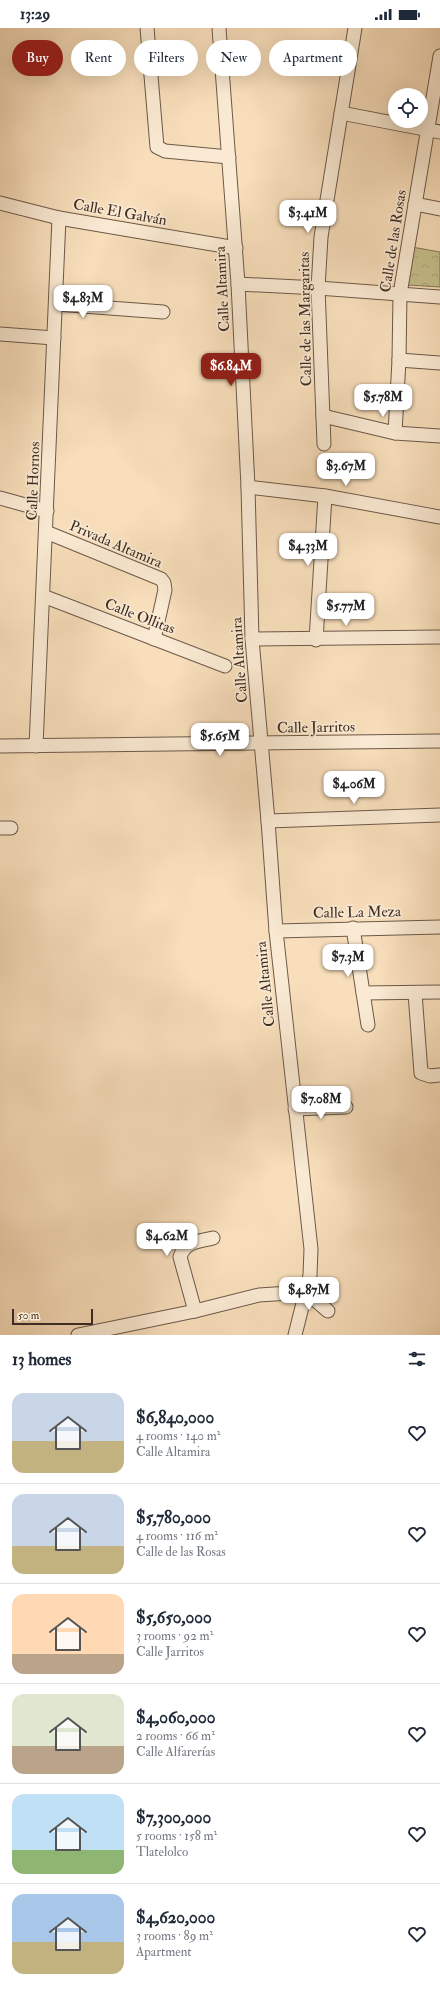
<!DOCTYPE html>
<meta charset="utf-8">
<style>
:root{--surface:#fff;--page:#f6f6f7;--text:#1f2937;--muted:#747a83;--line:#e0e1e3;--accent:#8f2418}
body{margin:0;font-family:"IM FELL Double Pica",serif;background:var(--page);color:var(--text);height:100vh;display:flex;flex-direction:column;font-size:15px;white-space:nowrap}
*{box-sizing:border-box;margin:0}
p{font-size:13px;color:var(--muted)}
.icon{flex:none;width:22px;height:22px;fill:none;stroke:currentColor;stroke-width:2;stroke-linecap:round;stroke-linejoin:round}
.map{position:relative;height:1307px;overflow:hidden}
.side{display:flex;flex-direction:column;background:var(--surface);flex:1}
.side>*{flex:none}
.hud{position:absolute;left:12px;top:12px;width:416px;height:36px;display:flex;gap:8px}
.tools{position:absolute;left:388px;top:60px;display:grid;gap:8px}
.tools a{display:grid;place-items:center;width:40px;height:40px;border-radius:50%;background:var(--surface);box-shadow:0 4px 16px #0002;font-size:20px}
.scale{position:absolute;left:12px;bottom:10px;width:81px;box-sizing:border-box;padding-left:4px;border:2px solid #3e2d23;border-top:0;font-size:11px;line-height:14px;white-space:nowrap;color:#3e2d23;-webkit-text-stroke:3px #faead3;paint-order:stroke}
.price{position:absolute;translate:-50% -34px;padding:0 9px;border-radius:8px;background:#fff;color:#222;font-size:13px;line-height:26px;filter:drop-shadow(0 1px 2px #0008)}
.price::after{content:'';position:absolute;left:50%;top:24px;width:12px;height:9px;margin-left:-6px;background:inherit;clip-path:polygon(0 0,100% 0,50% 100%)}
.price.active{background:var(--accent);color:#fff}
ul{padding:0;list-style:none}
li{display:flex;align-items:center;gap:12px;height:100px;padding:0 12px}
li+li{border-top:1px solid var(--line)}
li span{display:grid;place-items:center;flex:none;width:112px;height:80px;border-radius:12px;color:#555}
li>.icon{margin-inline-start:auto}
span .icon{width:48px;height:48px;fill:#fffc;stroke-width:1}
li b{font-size:17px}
h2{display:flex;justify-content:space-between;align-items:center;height:48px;padding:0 12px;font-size:17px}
.chip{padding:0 14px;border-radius:18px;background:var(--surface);box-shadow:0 4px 16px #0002;font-size:14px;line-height:36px}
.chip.active{background:var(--accent);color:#fff}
.status{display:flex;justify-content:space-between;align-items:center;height:28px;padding:0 20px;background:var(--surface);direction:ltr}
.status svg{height:11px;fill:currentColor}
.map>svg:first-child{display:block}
.park{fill:url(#park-crowns);stroke:#817657}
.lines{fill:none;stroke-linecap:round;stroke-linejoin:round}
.minor-casing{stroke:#6c5949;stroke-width:15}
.minor{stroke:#faead3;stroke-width:13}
.labels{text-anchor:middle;stroke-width:3.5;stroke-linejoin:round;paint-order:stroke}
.street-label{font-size:15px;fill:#3e2d23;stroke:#faead3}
</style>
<div class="status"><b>13:29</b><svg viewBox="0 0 49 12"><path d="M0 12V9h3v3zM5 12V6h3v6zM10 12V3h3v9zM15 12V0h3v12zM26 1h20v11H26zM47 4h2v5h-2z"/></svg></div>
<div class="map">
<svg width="440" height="1307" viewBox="0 0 440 1307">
<defs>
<pattern id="park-crowns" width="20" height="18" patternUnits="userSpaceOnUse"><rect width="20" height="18" fill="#c4bf8b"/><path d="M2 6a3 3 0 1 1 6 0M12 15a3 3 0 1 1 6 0" fill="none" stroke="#a9a478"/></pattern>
</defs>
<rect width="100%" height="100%" fill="#f8debb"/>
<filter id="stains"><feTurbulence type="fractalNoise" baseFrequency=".005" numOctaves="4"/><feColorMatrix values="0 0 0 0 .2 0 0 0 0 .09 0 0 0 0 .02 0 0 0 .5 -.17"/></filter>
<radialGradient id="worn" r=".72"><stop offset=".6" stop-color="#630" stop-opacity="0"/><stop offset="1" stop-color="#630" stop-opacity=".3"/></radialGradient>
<!-- park -->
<path class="park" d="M 412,219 L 440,224 L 440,259 L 408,257 Z"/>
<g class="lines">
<!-- minor casing -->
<g class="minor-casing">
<g id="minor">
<path d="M 147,0 L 157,119 L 165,123 L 229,129"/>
<path d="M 219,0 L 238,256 L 248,459 L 252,611 L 268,793 L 276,903 L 311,1221 L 310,1247 L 295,1307"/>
<path d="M 341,85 L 440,104"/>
<path d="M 0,175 L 59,190 L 236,220"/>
<path d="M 415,176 L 440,181"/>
<path d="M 238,256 L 318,260 L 440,269"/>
<path d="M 56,276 L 163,284"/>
<path d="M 0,306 L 54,310"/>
<path d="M 399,332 L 440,335"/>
<path d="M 323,388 L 395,405 L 440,408"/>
<path d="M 395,405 L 399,332 L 400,266 L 440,28"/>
<path d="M 324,416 L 318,260 L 321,209 L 355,0"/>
<path d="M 248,459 L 325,468 L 440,489"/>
<path d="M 0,470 L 47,483"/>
<path d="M 46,504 L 161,551 L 164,555 L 165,562 L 154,611"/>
<path d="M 43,568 L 225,638"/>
<path d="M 252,611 L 440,609"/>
<path d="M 316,612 L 325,468"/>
<path d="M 0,718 L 440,713"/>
<path d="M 36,718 L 59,190"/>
<path d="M 268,793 L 440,787"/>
<path d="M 0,800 L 11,800"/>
<path d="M 353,900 L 368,997"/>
<path d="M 276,903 L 440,899"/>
<path d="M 363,965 L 440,964"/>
<path d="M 415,965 L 421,1045 L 430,1048 L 440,1047"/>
<path d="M 295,1081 L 346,1079"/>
<path d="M 306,1264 L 328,1283"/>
<path d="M 195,1283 L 180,1229 C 185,1213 198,1214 213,1210"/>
<path d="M 78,1307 L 195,1283 L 259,1267 L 306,1264"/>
</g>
</g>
<!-- minor -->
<use href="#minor" class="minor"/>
</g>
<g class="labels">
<!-- street labels -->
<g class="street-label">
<text transform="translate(120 184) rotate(10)" y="5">Calle El Galván</text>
<text transform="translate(393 213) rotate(-81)" y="5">Calle de las Rosas</text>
<text transform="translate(222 261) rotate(-93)" y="5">Calle Altamira</text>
<text transform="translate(305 291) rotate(-91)" y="5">Calle de las Margaritas</text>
<text transform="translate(33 453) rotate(-88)" y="5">Calle Hornos</text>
<text transform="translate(116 516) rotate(23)" y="5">Privada Altamira</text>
<text transform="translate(140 588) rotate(21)" y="5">Calle Ollitas</text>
<text transform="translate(239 632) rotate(-94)" y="5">Calle Altamira</text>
<text transform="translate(316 699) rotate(-1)" y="5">Calle Jarritos</text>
<text transform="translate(357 884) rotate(-1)" y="5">Calle La Meza</text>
<text transform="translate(265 956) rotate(-96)" y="5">Calle Altamira</text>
</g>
</g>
<rect width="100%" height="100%" filter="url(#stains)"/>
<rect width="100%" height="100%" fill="url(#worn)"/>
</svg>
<div class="tools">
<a><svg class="icon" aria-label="locate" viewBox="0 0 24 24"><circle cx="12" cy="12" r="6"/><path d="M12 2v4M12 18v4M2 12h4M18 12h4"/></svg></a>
</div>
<div class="scale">50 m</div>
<b class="price" style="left:308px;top:206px">$3.41M</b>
<b class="price" style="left:83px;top:291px">$4.83M</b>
<b class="price active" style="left:231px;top:359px">$6.84M</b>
<b class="price" style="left:383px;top:390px">$5.78M</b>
<b class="price" style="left:346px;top:459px">$3.67M</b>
<b class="price" style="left:308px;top:539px">$4.33M</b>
<b class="price" style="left:346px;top:599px">$5.77M</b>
<b class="price" style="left:220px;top:729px">$5.65M</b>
<b class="price" style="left:354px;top:777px">$4.06M</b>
<b class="price" style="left:348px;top:950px">$7.3M</b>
<b class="price" style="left:321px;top:1092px">$7.08M</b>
<b class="price" style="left:167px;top:1229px">$4.62M</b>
<b class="price" style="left:309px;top:1283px">$4.87M</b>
<div class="hud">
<a class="chip active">Buy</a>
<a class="chip">Rent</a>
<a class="chip">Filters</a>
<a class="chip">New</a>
<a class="chip">Apartment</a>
</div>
</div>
<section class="side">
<h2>13 homes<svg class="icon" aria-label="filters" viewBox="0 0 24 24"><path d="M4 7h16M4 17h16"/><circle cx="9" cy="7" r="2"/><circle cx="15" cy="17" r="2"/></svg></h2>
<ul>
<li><span style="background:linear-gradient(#c9d6e8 60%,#c2b280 0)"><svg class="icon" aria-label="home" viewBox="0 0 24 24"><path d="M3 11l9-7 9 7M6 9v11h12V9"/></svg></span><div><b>$6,840,000</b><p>4 rooms · 140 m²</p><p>Calle Altamira</p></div><svg class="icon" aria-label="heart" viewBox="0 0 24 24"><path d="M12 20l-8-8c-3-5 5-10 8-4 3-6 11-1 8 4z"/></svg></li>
<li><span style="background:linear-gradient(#c9d6e8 65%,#c2b280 0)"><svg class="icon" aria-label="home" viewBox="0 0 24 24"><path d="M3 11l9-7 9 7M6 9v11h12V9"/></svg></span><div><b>$5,780,000</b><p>4 rooms · 116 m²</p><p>Calle de las Rosas</p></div><svg class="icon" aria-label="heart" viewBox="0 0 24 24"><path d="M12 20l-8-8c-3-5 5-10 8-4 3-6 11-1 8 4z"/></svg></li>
<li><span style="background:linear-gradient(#ffd9b3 75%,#b9a48a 0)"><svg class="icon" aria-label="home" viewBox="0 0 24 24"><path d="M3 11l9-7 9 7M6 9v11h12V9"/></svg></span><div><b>$5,650,000</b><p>3 rooms · 92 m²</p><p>Calle Jarritos</p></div><svg class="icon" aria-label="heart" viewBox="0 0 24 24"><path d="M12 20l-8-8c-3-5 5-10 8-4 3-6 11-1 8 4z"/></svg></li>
<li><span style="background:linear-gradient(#dfe7d0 65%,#b9a48a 0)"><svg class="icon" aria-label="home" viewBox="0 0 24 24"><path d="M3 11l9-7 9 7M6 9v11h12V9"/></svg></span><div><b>$4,060,000</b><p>2 rooms · 66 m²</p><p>Calle Alfarerías</p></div><svg class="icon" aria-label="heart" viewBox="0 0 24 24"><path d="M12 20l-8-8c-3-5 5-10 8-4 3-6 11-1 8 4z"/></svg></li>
<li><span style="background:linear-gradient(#bfe0f5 70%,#8fb573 0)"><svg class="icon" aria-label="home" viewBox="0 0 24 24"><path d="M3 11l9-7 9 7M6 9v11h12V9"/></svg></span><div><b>$7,300,000</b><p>5 rooms · 158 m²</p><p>Tlatelolco</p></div><svg class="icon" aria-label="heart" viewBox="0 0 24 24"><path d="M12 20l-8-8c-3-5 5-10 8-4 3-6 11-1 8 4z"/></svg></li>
<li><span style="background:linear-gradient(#a9c7e8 60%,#c2b280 0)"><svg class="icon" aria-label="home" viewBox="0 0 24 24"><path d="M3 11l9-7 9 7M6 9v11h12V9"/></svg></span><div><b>$4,620,000</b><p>3 rooms · 89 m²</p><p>Apartment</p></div><svg class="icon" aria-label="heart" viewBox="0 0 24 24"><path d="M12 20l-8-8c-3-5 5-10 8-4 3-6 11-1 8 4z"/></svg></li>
</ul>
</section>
